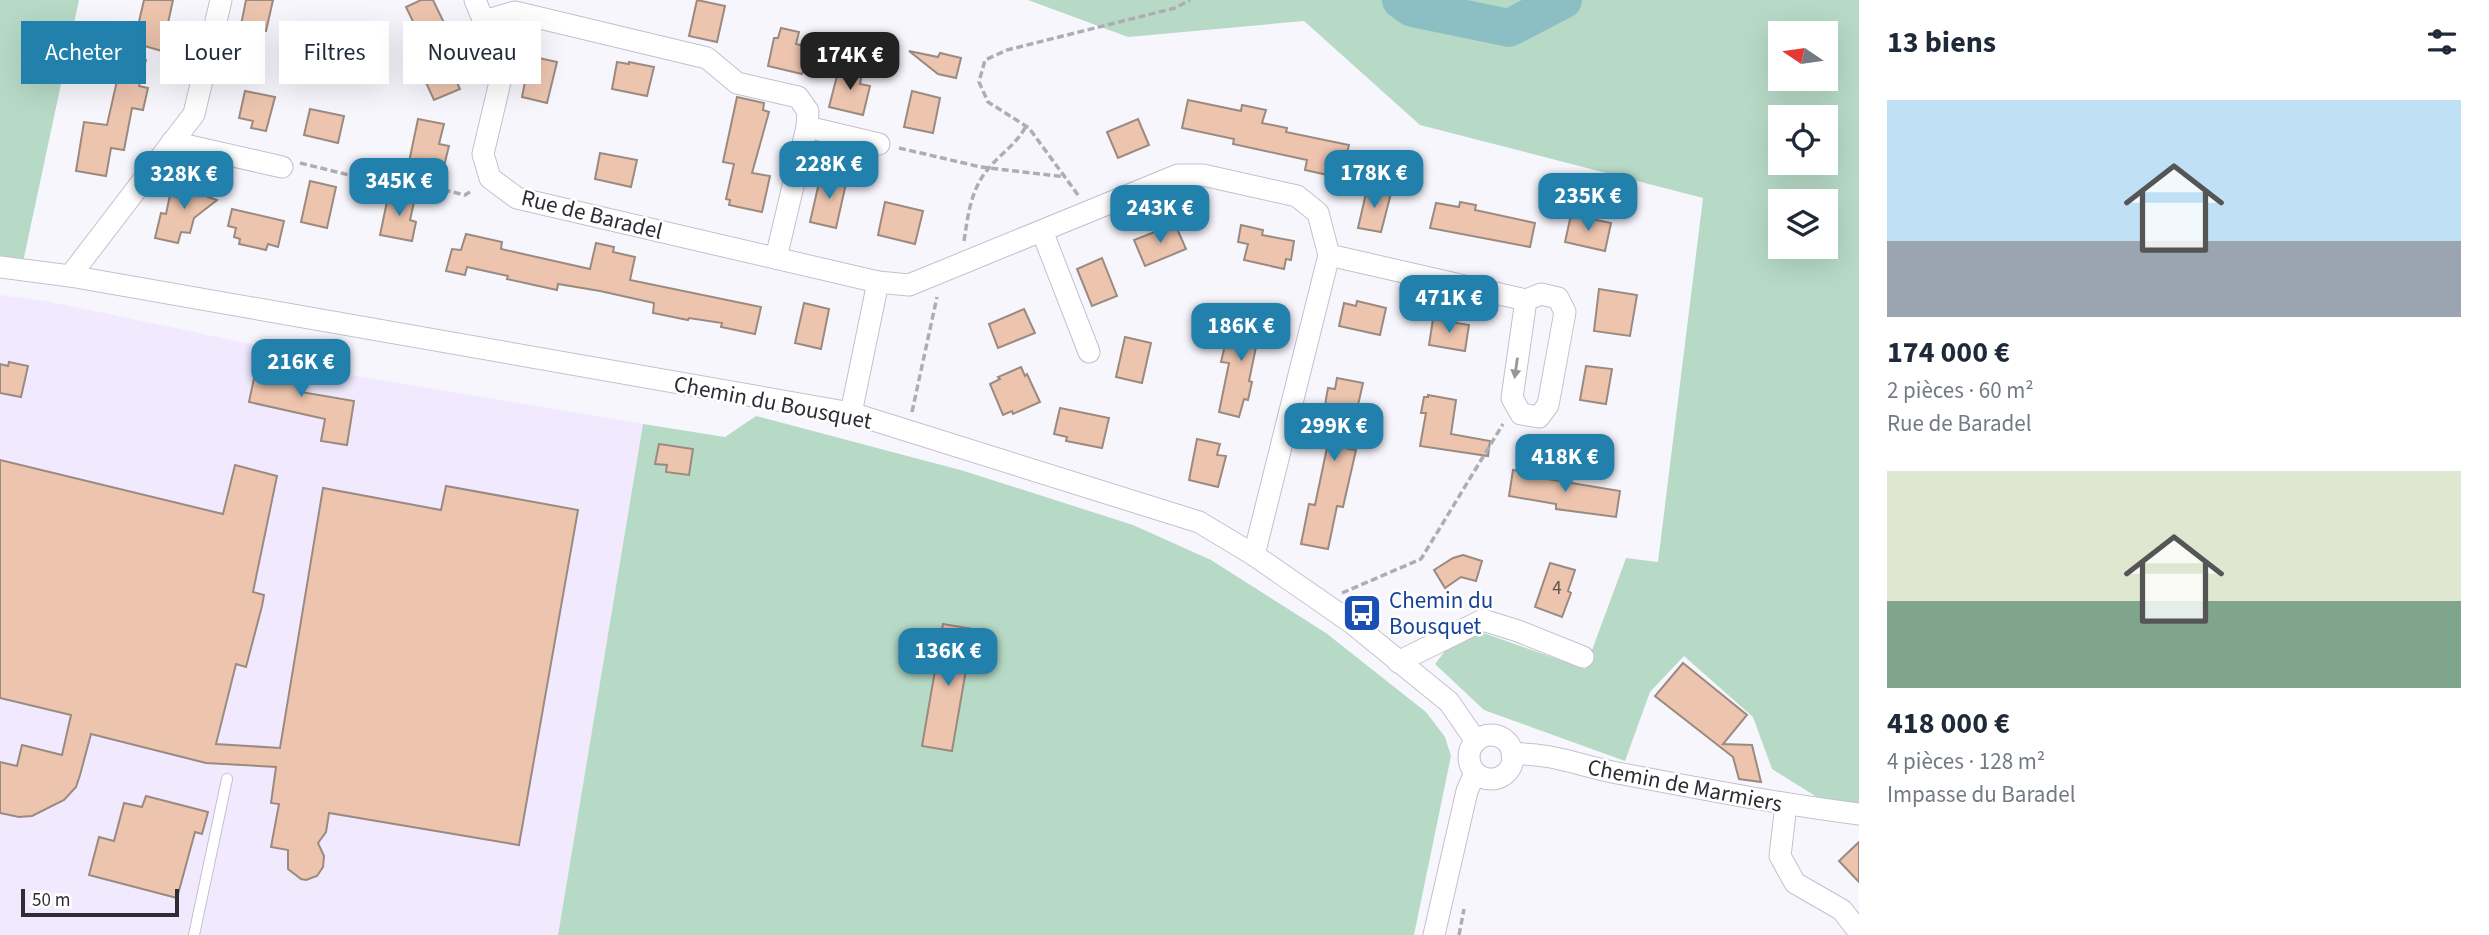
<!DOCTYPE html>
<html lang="fr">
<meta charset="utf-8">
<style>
:root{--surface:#fff;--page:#f2f2f3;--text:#1f2937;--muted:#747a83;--accent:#2180ac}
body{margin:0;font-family:"Source Sans 3",sans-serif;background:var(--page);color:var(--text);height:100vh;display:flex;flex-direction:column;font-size:26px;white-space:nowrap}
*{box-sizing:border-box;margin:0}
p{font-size:23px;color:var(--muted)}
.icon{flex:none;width:38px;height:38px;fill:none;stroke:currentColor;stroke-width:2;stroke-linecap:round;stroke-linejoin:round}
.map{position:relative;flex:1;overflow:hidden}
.drawer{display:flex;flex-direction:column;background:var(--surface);width:630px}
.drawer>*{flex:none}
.banner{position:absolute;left:21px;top:21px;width:665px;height:63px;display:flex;gap:14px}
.needle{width:46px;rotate:283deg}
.fabs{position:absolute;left:1768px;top:21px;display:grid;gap:14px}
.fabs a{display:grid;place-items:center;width:70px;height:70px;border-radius:0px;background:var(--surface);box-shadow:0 7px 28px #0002;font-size:35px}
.scale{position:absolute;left:21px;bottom:18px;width:158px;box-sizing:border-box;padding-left:7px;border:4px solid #2f2d34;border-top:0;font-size:19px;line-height:24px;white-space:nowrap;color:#2f2d34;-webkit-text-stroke:5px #fff;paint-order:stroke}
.price{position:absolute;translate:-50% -60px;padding:0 16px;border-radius:14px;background:var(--accent);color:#fff;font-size:23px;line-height:46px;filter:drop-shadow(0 2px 4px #0008)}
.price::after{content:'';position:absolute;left:50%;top:42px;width:21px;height:16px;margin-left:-10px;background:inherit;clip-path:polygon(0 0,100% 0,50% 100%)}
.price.active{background:#222;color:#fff}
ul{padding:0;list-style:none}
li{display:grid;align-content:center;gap:14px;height:371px;padding:0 28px}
li span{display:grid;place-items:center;height:217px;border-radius:0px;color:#555}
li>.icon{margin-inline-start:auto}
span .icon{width:126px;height:126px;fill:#fffc;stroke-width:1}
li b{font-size:30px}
h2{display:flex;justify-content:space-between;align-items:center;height:84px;padding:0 28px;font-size:30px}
.pill{padding:0 24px;border-radius:0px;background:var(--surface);box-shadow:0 7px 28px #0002;font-size:24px;line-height:63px}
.pill.active{background:var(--accent);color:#fff}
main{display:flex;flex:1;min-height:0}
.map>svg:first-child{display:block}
.built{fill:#f1eaff}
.green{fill:#b7dac7;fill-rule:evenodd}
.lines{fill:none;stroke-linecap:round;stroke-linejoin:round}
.river{stroke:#8cbfc4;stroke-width:38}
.building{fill:#edc5af;stroke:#9b8a80;stroke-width:2}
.service-casing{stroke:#c5bfd1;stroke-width:12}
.minor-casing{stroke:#c5bfd1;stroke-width:23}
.path{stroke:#afadb4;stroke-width:3.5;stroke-dasharray:7 3.5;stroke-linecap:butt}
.service{stroke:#fff;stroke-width:10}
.minor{stroke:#fff;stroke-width:21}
.oneway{fill:#97969a}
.labels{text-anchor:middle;stroke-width:5;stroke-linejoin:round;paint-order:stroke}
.number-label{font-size:19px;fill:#5e5353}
.street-label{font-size:23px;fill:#2f2d34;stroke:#fff}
.transit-label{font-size:23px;fill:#164399;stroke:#fff;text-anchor:start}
</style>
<main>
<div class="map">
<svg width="1859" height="935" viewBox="0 0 1859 935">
<rect width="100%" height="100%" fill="#f8f6fd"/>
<!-- built -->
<path class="built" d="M 0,295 L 47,301 L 317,358 L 315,369 L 643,424 L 558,935 L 0,935 Z"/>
<!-- green -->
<g class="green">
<path d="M 0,0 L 79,0 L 23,262 L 0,259 Z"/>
<path d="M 1028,0 L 1434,0 L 1444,9 L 1464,0 L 1859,0 L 1859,812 L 1836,809 L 1772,769 L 1753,717 L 1684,656 L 1650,692 L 1625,761 L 1484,710 L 1435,664 L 1452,642 L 1478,631 L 1585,669 L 1626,558 L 1658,562 L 1703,198 L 1420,125 L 1304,21 L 1128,37 ZM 1780,33 L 1825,33 L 1825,79 L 1780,79 ZM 1780,117 L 1825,117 L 1825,163 L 1780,163 ZM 1780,201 L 1825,201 L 1825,247 L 1780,247 Z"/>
<path d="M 756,416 L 964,471 L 1133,525 L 1211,560 L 1326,633 L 1426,712 L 1445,737 L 1451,756 L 1414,935 L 558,935 L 643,424 L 725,437 Z"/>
</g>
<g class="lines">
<!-- river -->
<path class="river" d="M 1401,0 L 1412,8 L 1509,28 L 1563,0"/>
</g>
<!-- building -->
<g class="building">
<path d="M 144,0 L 173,0 L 162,51 L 134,43 Z"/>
<path d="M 246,0 L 273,0 L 266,31 L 241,25 Z"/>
<path d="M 421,0 L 433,0 L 447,29 L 422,40 L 406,7 Z"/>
<path d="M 697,0 L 725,6 L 717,42 L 689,36 Z"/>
<path d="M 781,28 L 799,32 L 796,44 L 809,47 L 802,74 L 768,66 L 774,38 L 778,38 Z"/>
<path d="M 436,38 L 460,89 L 434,100 L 411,50 Z"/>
<path d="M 909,51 L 938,57 L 940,53 L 961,58 L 956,78 L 938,74 Z"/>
<path d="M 123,54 L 146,60 L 139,86 L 148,88 L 143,110 L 132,108 L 124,150 L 111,148 L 106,176 L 76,171 L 84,122 L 107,125 Z"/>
<path d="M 530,56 L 557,62 L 547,103 L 522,97 Z"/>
<path d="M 617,62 L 629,64 L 629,62 L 654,67 L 647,96 L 612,89 Z"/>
<path d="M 839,68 L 862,73 L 860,84 L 870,86 L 863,115 L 829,107 Z"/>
<path d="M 245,91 L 275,97 L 266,131 L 251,128 L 253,121 L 239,118 Z"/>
<path d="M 912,91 L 940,98 L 933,133 L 904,127 Z"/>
<path d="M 737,97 L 764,103 L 763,110 L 769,112 L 752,173 L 770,176 L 762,212 L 729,205 L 730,200 L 726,199 L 734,164 L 723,162 Z"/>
<path d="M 1188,100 L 1241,111 L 1242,105 L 1266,110 L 1262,123 L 1287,128 L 1286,132 L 1349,145 L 1341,178 L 1305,170 L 1307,160 L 1233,144 L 1234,139 L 1182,128 Z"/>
<path d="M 310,109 L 344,116 L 338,143 L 304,135 Z"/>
<path d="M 418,119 L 444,124 L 439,144 L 449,146 L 443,170 L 409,162 Z"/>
<path d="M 1138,119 L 1149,145 L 1118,158 L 1107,132 Z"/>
<path d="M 600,153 L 637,160 L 631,187 L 595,179 Z"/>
<path d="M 821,174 L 847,179 L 836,228 L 810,222 Z"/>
<path d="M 185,178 L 210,184 L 208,197 L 217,200 L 194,218 L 190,233 L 181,232 L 178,243 L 155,238 L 161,213 L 166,214 L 170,195 L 181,198 Z"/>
<path d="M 310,181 L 336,187 L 327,228 L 301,222 Z"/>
<path d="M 1367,189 L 1391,193 L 1381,232 L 1358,228 Z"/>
<path d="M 389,192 L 415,198 L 410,220 L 416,222 L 412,241 L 380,235 Z"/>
<path d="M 885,202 L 923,211 L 915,244 L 878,235 Z"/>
<path d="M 1460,202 L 1476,205 L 1475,210 L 1535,223 L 1530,247 L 1430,228 L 1436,203 L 1459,207 Z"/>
<path d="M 232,209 L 284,221 L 278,247 L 268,244 L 266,250 L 239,244 L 240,239 L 234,237 L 236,228 L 228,226 Z"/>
<path d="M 1571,215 L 1611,223 L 1605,251 L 1565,242 Z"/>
<path d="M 1175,224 L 1186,249 L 1145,266 L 1134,240 Z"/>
<path d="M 1241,225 L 1263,230 L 1262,235 L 1294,241 L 1291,260 L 1286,259 L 1284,269 L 1244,260 L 1248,244 L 1238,242 Z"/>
<path d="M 466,234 L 502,242 L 501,249 L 590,269 L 596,243 L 614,247 L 613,252 L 635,257 L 630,280 L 761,307 L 755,334 L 721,327 L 722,323 L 689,318 L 688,320 L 653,313 L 654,303 L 600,291 L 558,284 L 557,290 L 507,279 L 508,276 L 467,267 L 465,275 L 446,271 L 452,249 L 461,250 Z"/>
<path d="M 1102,258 L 1117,296 L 1092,306 L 1077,269 Z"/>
<path d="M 1599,289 L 1637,295 L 1630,336 L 1594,331 Z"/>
<path d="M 1357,301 L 1386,308 L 1380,335 L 1339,326 L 1344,303 L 1356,306 Z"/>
<path d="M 804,303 L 829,309 L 821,349 L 795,343 Z"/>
<path d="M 1024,309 L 1035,333 L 998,348 L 989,324 Z"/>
<path d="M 1242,316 L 1268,321 L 1264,344 L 1257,342 L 1249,381 L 1252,382 L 1248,400 L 1244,399 L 1239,417 L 1219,412 L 1229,363 L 1221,362 L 1229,329 L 1238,331 Z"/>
<path d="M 1433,319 L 1469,325 L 1465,351 L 1429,345 Z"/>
<path d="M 1125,337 L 1151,343 L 1142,383 L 1116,377 Z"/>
<path d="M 258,359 L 306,370 L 301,392 L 354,401 L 347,445 L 321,441 L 325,419 L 249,402 Z"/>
<path d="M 9,362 L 28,366 L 21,397 L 0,393 L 0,364 L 8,366 Z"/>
<path d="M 1586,366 L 1612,369 L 1606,404 L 1580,400 Z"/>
<path d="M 1021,367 L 1025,376 L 1027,374 L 1040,402 L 1013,414 L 1012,411 L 1003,415 L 990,384 L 1000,379 L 998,377 Z"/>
<path d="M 1337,378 L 1363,383 L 1348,449 L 1356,450 L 1343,507 L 1337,506 L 1328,549 L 1301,544 L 1309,504 L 1315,505 L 1333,419 L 1324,418 L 1326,399 L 1328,388 L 1335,389 Z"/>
<path d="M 1428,395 L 1456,400 L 1451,434 L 1490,441 L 1488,456 L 1420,446 L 1426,413 L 1421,413 L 1424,397 L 1428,397 Z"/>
<path d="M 1060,408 L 1109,418 L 1102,448 L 1066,441 L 1067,437 L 1054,434 Z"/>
<path d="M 1197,439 L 1220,444 L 1217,455 L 1226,456 L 1218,487 L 1189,480 Z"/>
<path d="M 659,444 L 693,449 L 689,475 L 666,472 L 667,465 L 655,464 Z"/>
<path d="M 0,460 L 223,514 L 235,465 L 277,476 L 253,592 L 264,595 L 262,606 L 246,667 L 236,664 L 216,744 L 280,748 L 323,488 L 441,510 L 446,486 L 578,510 L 519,845 L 329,813 L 326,832 L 318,843 L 324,856 L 323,867 L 317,876 L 306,880 L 301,879 L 288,869 L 288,850 L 271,847 L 279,804 L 271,803 L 276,767 L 206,763 L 91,734 L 80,775 L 76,787 L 64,800 L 32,816 L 19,817 L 0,813 L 0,762 L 17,766 L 22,745 L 62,755 L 71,715 L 0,698 Z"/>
<path d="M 1513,470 L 1548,475 L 1547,479 L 1620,491 L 1616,517 L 1556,509 L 1556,504 L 1509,496 Z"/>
<path d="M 1463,555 L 1482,561 L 1476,581 L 1461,577 L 1445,588 L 1434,570 L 1453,558 Z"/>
<path d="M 1550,563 L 1575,570 L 1568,591 L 1571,593 L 1562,617 L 1535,607 Z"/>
<path d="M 943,624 L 973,629 L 952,751 L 922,746 Z"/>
<path d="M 1683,663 L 1747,715 L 1723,744 L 1752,745 L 1761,782 L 1739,779 L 1733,757 L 1655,696 Z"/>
<path d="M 146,796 L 208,812 L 202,834 L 195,832 L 177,898 L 89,875 L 99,837 L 114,841 L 124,803 L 142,807 Z"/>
<path d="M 1859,842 L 1859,882 L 1839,861 Z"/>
</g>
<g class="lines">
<!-- service casing -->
<g class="service-casing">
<path id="service" d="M 194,935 L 227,779"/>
</g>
<!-- minor casing -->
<g class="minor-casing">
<g id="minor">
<path d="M 475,0 L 498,55 L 500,82 L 483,154 L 490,178 L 517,198 L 878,282 L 909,285 L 1178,175 L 1203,175 L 1297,196 L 1318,213 L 1329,255 L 1254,555"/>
<path d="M 484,21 L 515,12 L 707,58 L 737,83 L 798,97 L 808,111 L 807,127 L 776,258"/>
<path d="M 807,127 L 879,144"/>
<path d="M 172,142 L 282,167"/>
<path d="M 1042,231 L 1089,352"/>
<path d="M 1329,255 L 1526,300 L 1541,294 L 1558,298 L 1565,312 L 1548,405 L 1539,417 L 1521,414 L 1512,398 L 1526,300"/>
<path d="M 0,267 L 70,276 L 851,413 L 1199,522 L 1254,555 L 1352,623 L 1449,702 L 1476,741"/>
<path d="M 70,276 L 194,114 L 221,0"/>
<path d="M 851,413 L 878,282"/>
<path d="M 1398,662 L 1483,620 L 1518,631 L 1583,657"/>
<circle cx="1491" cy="757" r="22"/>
<path d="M 1512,754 C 1548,752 1582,766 1617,773 C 1698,788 1778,804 1859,814"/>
<path d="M 1786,805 L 1780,856 L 1795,883 L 1842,910 L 1859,932"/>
<path d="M 1434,935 L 1467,791 L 1475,773"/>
</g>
</g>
<!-- path -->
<g class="path">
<path d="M 899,148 L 981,167 L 1066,177"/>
<path d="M 300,163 L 353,176 L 377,174 L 465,195 L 473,190"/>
<path d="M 1078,195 L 1029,128 L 988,102 L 979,82 L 985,60 L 1007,50 L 1175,8 L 1190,0"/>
<path d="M 964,241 C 968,215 971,188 989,168 C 1001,153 1017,144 1026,126"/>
<path d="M 912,412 L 937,297"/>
<path d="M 1342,593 L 1421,559 L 1503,424"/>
<path d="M 1459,935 L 1464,909"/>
</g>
<!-- service -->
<use href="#service" class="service"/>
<!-- minor -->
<use href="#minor" class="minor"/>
</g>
<!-- one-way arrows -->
<defs><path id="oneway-solid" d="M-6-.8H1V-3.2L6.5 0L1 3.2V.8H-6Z" transform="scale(1.75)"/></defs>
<use class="oneway" href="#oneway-solid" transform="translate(1516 368) rotate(98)"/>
<!-- icons -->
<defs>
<g id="bus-square" transform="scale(2.0125)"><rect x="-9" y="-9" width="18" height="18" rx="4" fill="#1a4fb4" stroke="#fff"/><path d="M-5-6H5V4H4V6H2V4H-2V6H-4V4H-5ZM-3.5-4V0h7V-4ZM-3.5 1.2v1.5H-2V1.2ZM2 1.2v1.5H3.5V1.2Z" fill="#fff"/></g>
</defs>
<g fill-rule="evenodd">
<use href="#bus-square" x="1362" y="613"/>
</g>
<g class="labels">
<!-- number labels -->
<g class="number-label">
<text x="1557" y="594">4</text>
</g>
<!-- street labels -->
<g class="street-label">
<text transform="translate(592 214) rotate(14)" y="8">Rue de Baradel</text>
<text transform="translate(773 402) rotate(11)" y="8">Chemin du Bousquet</text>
<text transform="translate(1685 785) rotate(11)" y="8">Chemin de Marmiers</text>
</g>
<!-- transit labels -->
<g class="transit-label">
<text x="1389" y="608">Chemin du<tspan x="1389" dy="26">Bousquet</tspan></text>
</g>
</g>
</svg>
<div class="fabs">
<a><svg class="needle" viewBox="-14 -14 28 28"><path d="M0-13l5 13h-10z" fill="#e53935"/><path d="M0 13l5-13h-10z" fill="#747a83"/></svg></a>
<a><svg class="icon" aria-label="locate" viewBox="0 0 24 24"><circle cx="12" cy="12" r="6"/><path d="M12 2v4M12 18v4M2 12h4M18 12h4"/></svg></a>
<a><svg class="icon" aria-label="layers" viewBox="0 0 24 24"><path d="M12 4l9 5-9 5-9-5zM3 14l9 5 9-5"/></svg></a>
</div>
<div class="scale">50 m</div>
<b class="price active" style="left:850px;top:92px">174K €</b>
<b class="price" style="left:829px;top:201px">228K €</b>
<b class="price" style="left:1374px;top:210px">178K €</b>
<b class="price" style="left:184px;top:211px">328K €</b>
<b class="price" style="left:399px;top:218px">345K €</b>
<b class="price" style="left:1588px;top:233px">235K €</b>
<b class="price" style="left:1160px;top:245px">243K €</b>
<b class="price" style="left:1449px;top:335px">471K €</b>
<b class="price" style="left:1241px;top:363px">186K €</b>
<b class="price" style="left:301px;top:399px">216K €</b>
<b class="price" style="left:1334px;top:463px">299K €</b>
<b class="price" style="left:1565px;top:494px">418K €</b>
<b class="price" style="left:948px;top:688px">136K €</b>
<div class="banner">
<a class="pill active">Acheter</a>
<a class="pill">Louer</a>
<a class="pill">Filtres</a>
<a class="pill">Nouveau</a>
</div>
</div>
<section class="drawer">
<h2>13 biens<svg class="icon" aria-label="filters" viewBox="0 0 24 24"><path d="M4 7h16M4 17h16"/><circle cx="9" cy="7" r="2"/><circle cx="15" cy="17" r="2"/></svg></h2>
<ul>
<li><span style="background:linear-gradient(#bfe0f5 65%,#9aa5b1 0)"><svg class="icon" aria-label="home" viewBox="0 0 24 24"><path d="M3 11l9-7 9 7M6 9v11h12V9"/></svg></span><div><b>174 000 €</b><p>2 pièces · 60 m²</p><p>Rue de Baradel</p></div></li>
<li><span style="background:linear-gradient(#dfe7d0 60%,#7fa58c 0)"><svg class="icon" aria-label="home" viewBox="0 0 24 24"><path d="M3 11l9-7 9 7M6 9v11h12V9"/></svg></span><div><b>418 000 €</b><p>4 pièces · 128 m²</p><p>Impasse du Baradel</p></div></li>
</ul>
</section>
</main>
